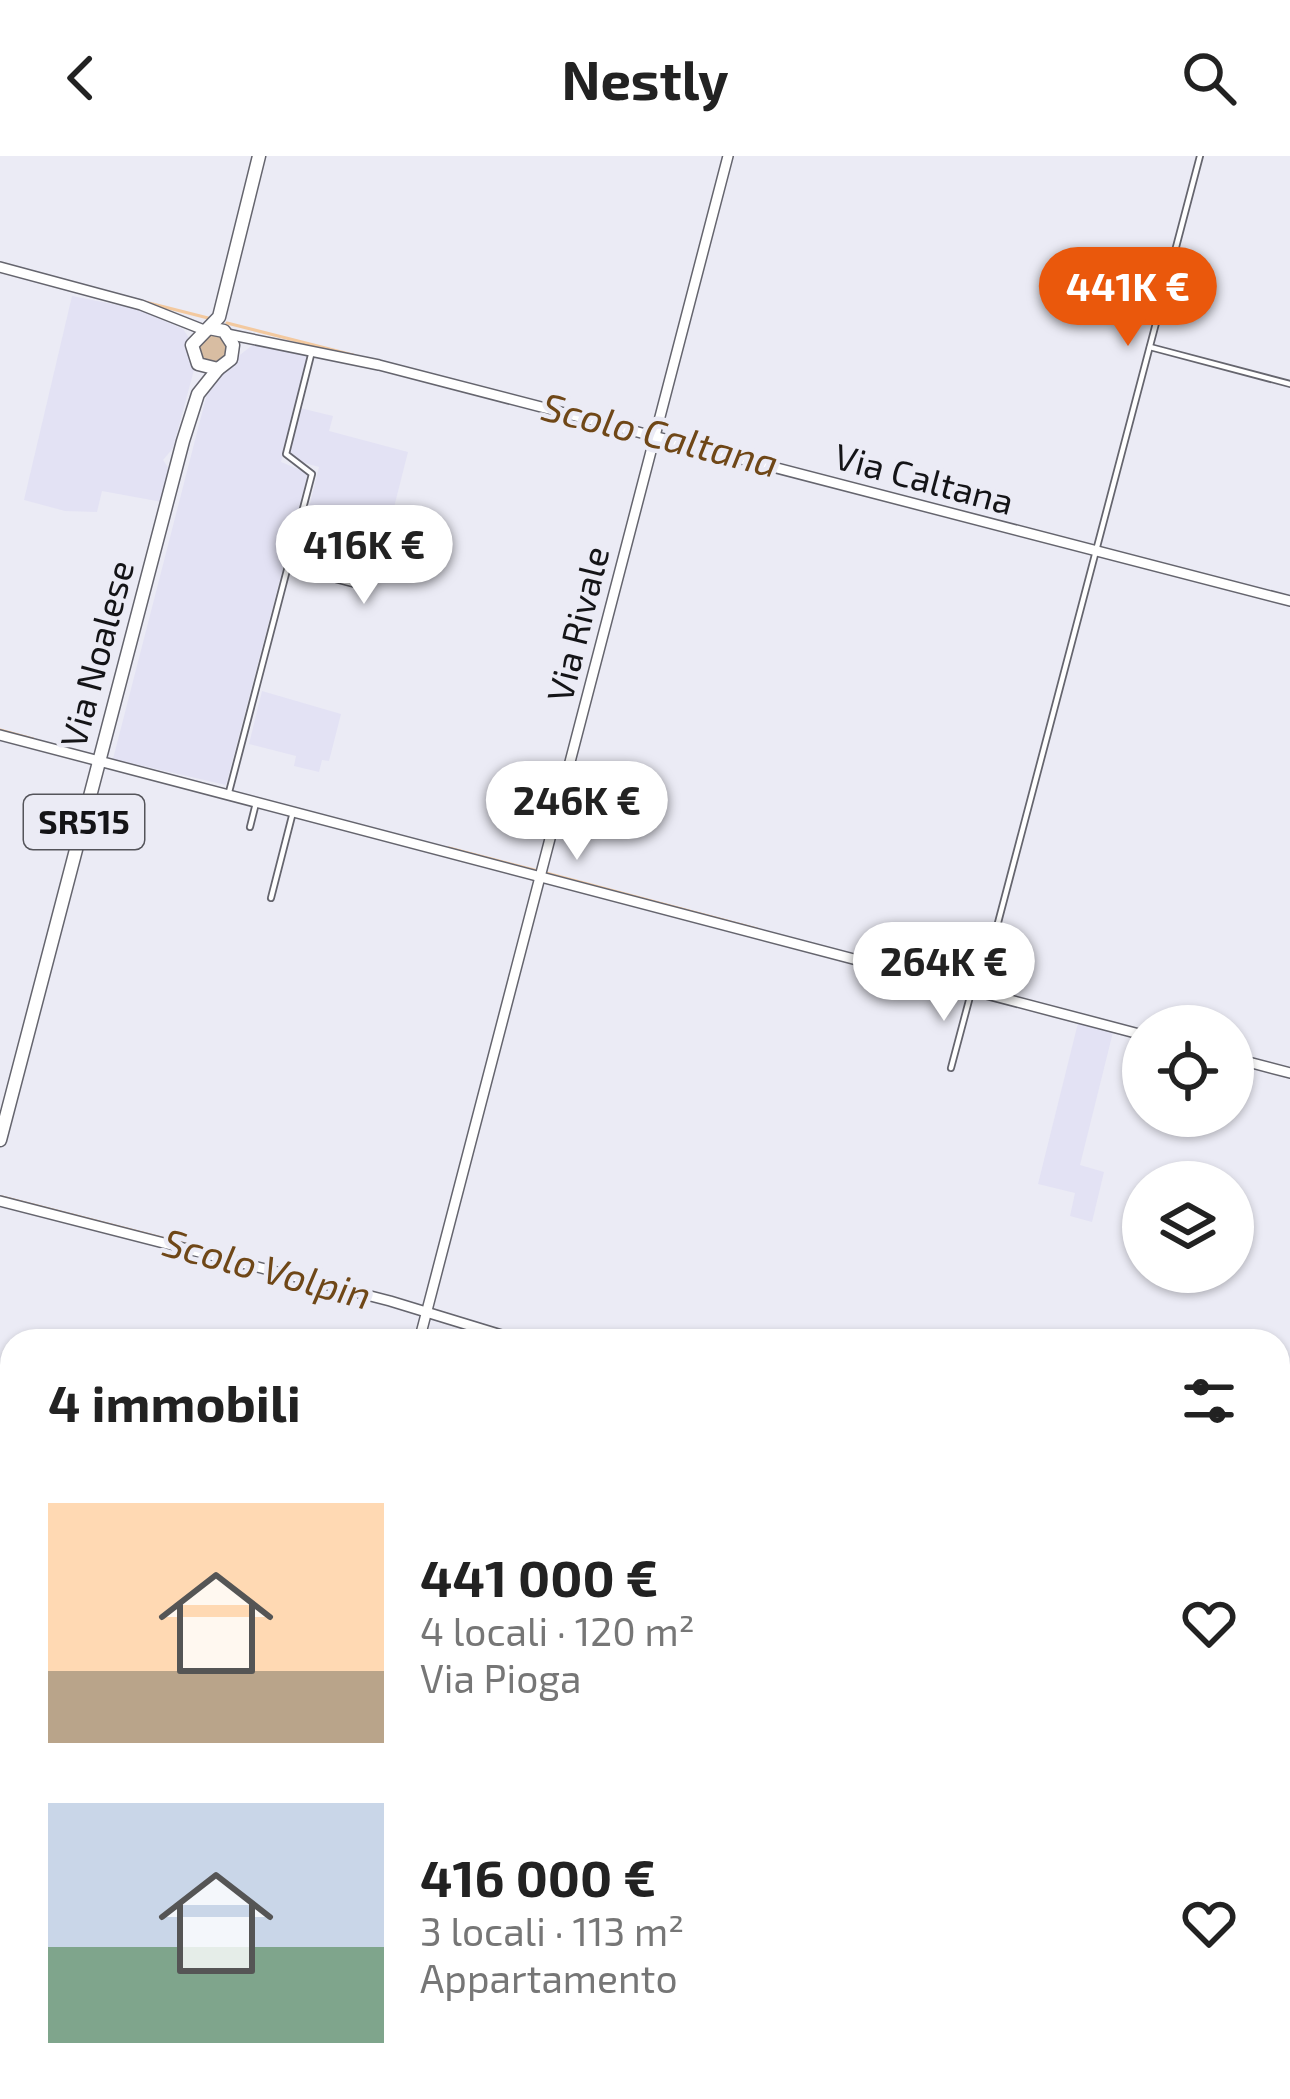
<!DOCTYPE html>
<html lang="it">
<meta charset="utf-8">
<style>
:root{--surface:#fff;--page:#f2f2f2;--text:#222;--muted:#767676;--accent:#ea580c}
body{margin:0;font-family:"Exo 2",sans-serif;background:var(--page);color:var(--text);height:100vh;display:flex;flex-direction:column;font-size:45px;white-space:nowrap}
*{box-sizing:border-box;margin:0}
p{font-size:39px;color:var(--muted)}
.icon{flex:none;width:66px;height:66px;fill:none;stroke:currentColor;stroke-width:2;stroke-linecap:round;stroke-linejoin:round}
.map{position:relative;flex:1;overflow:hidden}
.panel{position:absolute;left:0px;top:1173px;width:1290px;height:771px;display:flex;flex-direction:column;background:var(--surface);border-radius:36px 36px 0 0;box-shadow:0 3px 9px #0004}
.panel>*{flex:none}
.buttons{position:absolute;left:1122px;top:849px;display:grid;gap:24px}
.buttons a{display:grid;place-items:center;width:132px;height:132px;border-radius:50%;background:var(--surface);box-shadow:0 3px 9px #0004;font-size:60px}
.price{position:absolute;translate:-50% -102px;padding:0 27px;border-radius:42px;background:#fff;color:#222;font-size:39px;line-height:78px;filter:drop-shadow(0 3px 6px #0008)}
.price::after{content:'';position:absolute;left:50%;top:72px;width:36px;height:27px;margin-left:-18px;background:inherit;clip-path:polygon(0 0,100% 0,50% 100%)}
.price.selected{background:var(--accent);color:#fff}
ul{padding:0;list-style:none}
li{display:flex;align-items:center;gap:36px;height:300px;padding:0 48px}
li span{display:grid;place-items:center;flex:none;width:336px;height:240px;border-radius:0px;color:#555}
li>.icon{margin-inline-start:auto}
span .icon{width:144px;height:144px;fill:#fffc;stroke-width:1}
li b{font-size:51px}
h2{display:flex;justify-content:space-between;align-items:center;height:144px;padding:0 48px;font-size:51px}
header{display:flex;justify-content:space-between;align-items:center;height:156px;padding:0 48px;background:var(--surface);font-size:54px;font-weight:700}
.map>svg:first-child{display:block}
.built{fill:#e3e2f4}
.green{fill:#d8bda2}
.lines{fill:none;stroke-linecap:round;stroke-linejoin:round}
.stream{stroke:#f3c99f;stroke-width:3}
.street-casing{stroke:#65656e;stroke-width:8}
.secondary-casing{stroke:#65656e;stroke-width:12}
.primary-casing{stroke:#65656e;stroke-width:15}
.street{stroke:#fff;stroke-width:4.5}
.secondary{stroke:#fff;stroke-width:9}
.primary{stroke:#fff;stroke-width:12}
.labels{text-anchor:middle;stroke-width:9;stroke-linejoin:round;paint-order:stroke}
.shield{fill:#ebebf5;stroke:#54545a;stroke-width:3}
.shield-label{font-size:33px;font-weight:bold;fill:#141417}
.street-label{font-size:36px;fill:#141417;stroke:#ebebf5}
.water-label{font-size:39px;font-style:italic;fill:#6f4717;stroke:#ebebf5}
</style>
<header><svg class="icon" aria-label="back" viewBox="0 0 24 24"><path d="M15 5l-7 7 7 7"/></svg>Nestly<svg class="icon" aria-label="search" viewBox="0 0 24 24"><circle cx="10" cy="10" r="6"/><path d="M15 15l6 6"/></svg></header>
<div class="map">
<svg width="1290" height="1943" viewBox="0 0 1290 1943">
<rect width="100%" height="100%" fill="#ebebf5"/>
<!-- built -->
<g class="built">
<path d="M 72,140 L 137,153 L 183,173 L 189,182 L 195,210 L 173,292 L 163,304 L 169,313 L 162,346 L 102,335 L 97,356 L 65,355 L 24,344 Z"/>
<path d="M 255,187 L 308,198 L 281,306 L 308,317 L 226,629 L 113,603 L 211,222 Z"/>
<path d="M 300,252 L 333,260 L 329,275 L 408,296 L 389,371 L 382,370 L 368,425 L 296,405 L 319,311 L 294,304 L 289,297 Z"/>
<path d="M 262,535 L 341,558 L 329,605 L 322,604 L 319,616 L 294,610 L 296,600 L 249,588 Z"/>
<path d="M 1078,867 L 1113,876 L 1080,1009 L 1104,1016 L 1092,1066 L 1070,1060 L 1075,1037 L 1038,1028 Z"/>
<path d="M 584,1932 L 687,1932 L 685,1943 L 582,1943 Z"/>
</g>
<!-- green -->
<path class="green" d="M 207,177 L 221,179 L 228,187 L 228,200 L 218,208 L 201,204 L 196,192 Z"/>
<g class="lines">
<!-- stream -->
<g class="stream">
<path d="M 141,145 L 212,163"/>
<path d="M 227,167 L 353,199"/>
<path d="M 0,574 L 33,583"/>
<path d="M 449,692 L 538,715"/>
<path d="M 546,717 L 757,773"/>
<path d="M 2,1041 L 248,1104"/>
<path d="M 522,1182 L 534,1185"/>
</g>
<!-- street casing -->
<g class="street-casing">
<g id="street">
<path d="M 1150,191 L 1290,228"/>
<path d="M 289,411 L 365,431 L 385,374"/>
<path d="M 229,636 L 312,318 L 286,298 L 311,199"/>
<path d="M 250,671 L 256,647"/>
<path d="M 271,742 L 293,656"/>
<path d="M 980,835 L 1200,0"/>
<path d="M 951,912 L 972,833"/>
</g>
</g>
<!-- secondary casing -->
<g class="secondary-casing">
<g id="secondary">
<path d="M 0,111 L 141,149 L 204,174"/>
<path d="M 227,178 L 379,209 L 1290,445"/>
<path d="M 0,579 L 1143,879"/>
<path d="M 1233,902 L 1290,917"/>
<path d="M 0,1045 L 390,1145 L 521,1185"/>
<path d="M 419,1185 L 728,0"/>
<path d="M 1278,1386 L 1290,1389"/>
<path d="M 1278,1495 L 1290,1450"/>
<path d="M 0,1520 L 12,1523"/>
<path d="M 1278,1855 L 1290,1858"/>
<path d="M 217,1943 L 220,1932"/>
<path d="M 689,1943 L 692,1932"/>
<path d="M 1159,1943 L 1162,1932"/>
</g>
</g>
<!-- primary casing -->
<g class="primary-casing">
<g id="primary">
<path d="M 209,172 L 224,175 L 233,189 L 231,203 L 218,213 L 198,208 L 192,189 L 219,161 L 259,0"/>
<path d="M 0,984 L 183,285 L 198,238 L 218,213"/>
</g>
</g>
<!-- street -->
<use href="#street" class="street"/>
<!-- secondary -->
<use href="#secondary" class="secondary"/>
<!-- primary -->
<use href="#primary" class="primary"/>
</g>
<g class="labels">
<!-- shield labels -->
<rect class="shield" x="24" y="639" width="120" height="54" rx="9"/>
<g class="shield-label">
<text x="84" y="678">SR515</text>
</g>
<!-- street labels -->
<g class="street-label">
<text transform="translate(924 323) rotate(15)" y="13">Via Caltana</text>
<text transform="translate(578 468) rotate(-76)" y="13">Via Rivale</text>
<text transform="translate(97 498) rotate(-75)" y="13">Via Noalese</text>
</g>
<!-- water labels -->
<g class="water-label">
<text transform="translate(660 279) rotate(14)" y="14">Scolo Caltana</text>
<text transform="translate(267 1113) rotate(15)" y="14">Scolo Volpin</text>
</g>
</g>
</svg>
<div class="buttons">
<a><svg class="icon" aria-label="locate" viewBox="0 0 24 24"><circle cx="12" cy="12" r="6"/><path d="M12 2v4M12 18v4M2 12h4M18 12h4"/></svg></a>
<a><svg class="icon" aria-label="layers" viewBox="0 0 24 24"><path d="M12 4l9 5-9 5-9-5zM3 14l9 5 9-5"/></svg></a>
</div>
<b class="price selected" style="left:1128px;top:193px">441K €</b>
<b class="price" style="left:364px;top:451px">416K €</b>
<b class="price" style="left:577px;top:707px">246K €</b>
<b class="price" style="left:944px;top:868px">264K €</b>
<section class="panel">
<h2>4 immobili<svg class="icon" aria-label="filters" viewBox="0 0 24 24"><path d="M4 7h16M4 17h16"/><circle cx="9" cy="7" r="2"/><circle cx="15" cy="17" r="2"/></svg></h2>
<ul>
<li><span style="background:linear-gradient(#ffd9b3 70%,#b9a48a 0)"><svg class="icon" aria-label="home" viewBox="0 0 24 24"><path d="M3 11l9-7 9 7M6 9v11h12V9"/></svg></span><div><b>441 000 €</b><p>4 locali · 120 m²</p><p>Via Pioga</p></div><svg class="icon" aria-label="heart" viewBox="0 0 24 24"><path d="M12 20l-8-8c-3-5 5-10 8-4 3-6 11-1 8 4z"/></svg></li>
<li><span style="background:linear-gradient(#c9d6e8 60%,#7fa58c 0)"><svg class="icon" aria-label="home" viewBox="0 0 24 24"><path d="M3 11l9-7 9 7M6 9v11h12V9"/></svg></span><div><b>416 000 €</b><p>3 locali · 113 m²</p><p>Appartamento</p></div><svg class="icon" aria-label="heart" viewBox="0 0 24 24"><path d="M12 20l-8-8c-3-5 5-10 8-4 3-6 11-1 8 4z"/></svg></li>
</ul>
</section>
</div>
